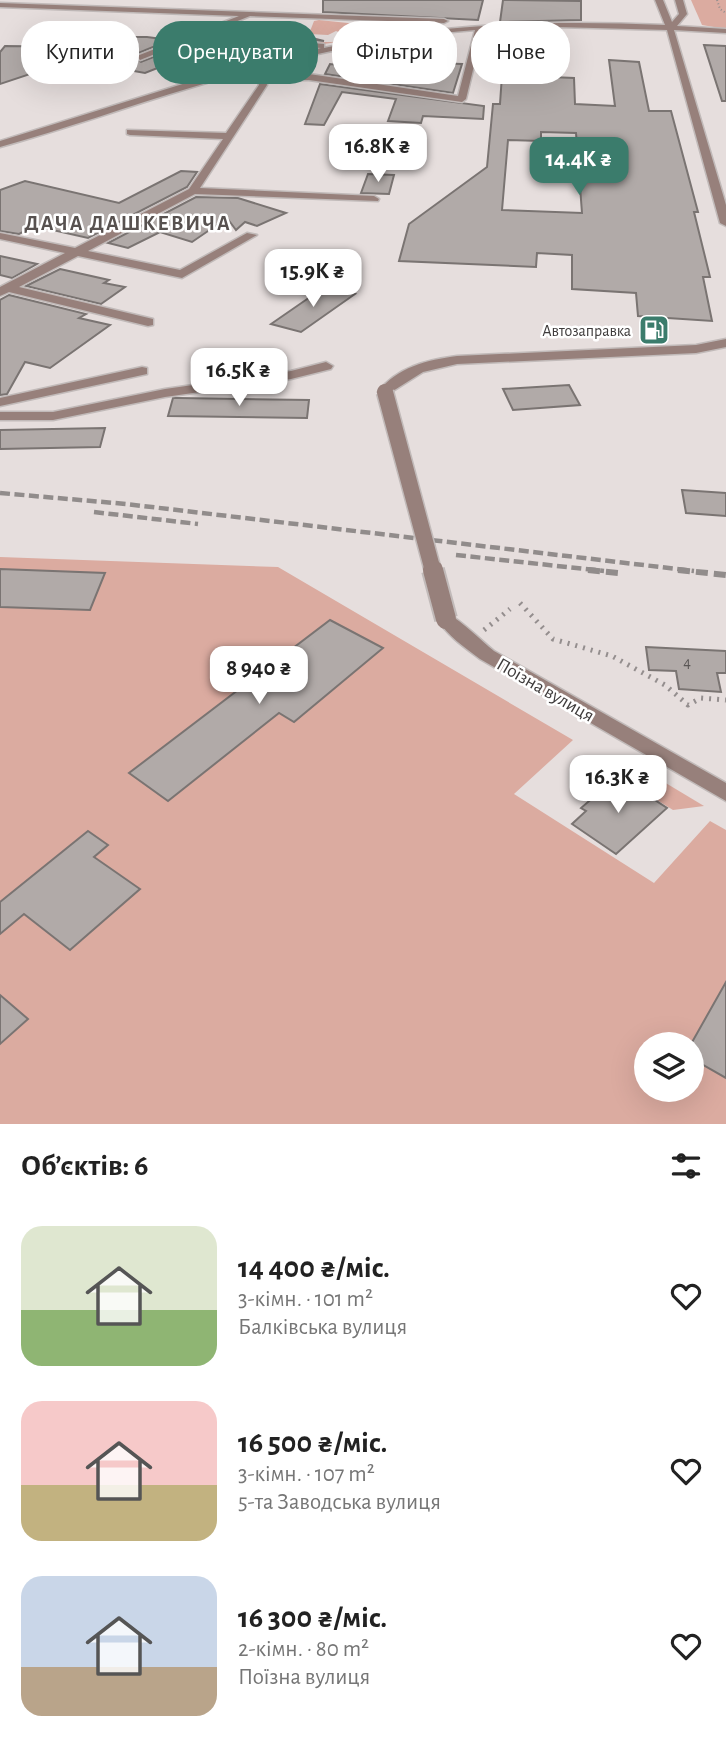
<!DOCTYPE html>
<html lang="uk">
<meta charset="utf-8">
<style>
:root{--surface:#fff;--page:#f6f6f6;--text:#222;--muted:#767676;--accent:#3b7c6c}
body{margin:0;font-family:"Alegreya Sans",sans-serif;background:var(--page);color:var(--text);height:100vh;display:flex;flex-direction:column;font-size:26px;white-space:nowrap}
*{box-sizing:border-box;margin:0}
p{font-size:23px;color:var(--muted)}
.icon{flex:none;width:38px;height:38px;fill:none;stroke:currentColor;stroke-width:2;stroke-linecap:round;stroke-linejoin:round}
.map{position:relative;height:1124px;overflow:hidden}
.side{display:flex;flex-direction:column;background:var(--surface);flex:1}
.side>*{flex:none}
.guide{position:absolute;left:21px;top:21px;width:684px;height:63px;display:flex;gap:14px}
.controls{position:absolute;left:634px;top:1032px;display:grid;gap:14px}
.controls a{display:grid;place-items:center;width:70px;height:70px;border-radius:50%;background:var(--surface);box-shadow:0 7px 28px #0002;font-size:35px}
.price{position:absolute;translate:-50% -60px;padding:0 16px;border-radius:14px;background:#fff;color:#222;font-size:23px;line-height:46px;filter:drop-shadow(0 2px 4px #0008)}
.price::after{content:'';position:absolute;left:50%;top:42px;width:21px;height:16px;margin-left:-10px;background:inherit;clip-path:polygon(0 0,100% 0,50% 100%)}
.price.active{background:var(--accent);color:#fff}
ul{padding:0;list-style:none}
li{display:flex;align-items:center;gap:21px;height:175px;padding:0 21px}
li span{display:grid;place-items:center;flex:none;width:196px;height:140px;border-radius:21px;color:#555}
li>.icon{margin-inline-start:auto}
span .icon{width:84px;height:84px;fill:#fffc;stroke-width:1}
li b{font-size:30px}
h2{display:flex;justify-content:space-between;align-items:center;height:84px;padding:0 21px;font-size:30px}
.chip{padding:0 24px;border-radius:28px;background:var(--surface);box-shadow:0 7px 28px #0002;font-size:24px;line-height:63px}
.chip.active{background:var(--accent);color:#fff}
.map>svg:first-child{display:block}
.green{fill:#dbaba0;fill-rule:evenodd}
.building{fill:#b1aaa8;stroke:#7a7472;stroke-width:2;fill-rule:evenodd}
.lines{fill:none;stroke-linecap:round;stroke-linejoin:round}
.minor-casing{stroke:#c1bab9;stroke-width:3}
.path-far1{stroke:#948e8e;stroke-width:2;stroke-dasharray:1 2.5;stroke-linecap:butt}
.path{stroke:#948e8e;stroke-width:5;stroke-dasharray:2 6;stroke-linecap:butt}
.minor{fill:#97807b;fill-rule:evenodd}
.rail-far1{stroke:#918c8b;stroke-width:4.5;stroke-dasharray:10 4.5;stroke-linecap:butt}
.rail{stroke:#918c8b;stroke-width:6;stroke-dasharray:12 6;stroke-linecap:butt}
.minor-bridge-far1-casing{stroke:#c1bab9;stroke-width:19;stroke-linecap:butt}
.minor-bridge-casing{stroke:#c1bab9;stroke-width:24;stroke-linecap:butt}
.minor-bridge-far1{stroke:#97807b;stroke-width:16}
.minor-bridge{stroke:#97807b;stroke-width:20}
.labels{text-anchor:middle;stroke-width:5;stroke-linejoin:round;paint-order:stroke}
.far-poi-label{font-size:16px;fill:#3e3b3b;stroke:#fff;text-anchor:end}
.number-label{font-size:16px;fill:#5b5756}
.street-label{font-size:19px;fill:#3e3b3b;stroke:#fff}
.far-district-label{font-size:21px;font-weight:bold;letter-spacing:2px;fill:#57514f;stroke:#fff}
</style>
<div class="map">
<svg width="726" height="1124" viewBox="0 0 726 1124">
<rect width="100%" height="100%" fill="#e6dedd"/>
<!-- green -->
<g class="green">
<path d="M 691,0 L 726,0 L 726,29 L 702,25 Z"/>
<path d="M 319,20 L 386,27 L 431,27 L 324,44 L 301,42 L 332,42 L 354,38 L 336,31 L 328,35 L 309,34 L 314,21 Z"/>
<path d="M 0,557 L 278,567 L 573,740 L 514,794 L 654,883 L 710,821 L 726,830 L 726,1124 L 0,1124 ZM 646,1045 L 691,1045 L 691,1090 L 646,1090 Z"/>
<path d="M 629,761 L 704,806 L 673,810 L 612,772 L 611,767 L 618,762 Z"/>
</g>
<!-- building -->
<g class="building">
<path d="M 323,0 L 483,0 L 478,20 L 323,12 Z"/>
<path d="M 503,0 L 581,1 L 581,20 L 500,22 Z"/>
<path d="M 258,25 L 324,41 L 302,39 L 293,36 L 288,42 L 297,49 L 232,68 L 217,70 L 204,55 L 180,65 L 170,63 L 145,73 L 72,60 L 0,84 L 0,52 L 5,46 L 91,47 L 95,41 L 106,41 L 108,37 L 147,37 L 170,40 L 136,54 L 135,58 L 141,62 L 189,43 L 195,44 L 193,42 L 196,41 L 218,44 L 228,41 L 237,42 L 253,33 Z"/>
<path d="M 521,31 L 516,58 L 497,57 L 500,32 Z"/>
<path d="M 704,45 L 726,46 L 726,101 L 722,101 Z"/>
<path d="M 609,60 L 639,62 L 649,111 L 671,111 L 698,212 L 694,212 L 710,277 L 703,277 L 712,321 L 638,316 L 636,293 L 572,289 L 572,255 L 537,253 L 536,267 L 399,261 L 409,224 L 487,167 L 493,104 L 500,104 L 502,75 L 574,78 L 575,104 L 615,106 ZM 541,132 L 576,133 L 582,213 L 502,210 L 508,140 L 541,141 Z"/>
<path d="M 431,63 L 462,64 L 453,93 L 325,74 L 330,64 L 415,75 L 419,65 L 429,65 Z"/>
<path d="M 320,84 L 484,106 L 483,119 L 423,116 L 421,123 L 388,121 L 396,99 L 342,92 L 324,125 L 305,124 Z"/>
<path d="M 181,171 L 197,172 L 187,187 L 88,238 L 35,226 L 19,234 L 0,231 L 0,190 L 25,181 L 119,203 Z"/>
<path d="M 368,174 L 394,175 L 389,194 L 361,193 Z"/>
<path d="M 196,197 L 238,198 L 286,213 L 257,226 L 245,222 L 236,230 L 227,218 L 192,242 L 160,232 L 128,248 L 108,243 Z"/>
<path d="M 0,256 L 37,264 L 12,278 L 0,275 Z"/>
<path d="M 60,269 L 109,280 L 104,283 L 125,287 L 101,304 L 26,286 Z"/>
<path d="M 326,286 L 355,294 L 301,332 L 271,324 Z"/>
<path d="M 9,295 L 86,314 L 79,318 L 110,325 L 50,368 L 25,362 L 7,394 L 0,395 L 0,300 Z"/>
<path d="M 569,385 L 580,405 L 513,410 L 503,389 Z"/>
<path d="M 173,398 L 178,398 L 309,400 L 307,418 L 168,416 Z"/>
<path d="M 105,428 L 100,447 L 0,449 L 0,430 Z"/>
<path d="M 682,490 L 726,493 L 726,516 L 686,513 Z"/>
<path d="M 0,569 L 105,573 L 90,610 L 0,607 Z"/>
<path d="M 330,620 L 383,648 L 294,722 L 279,713 L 168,801 L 129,773 Z"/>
<path d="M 646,647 L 726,651 L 726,673 L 717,673 L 721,692 L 679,689 L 676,671 L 649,670 Z"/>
<path d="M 618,776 L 667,808 L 616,854 L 572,824 L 586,811 L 581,808 Z"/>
<path d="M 88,831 L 108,845 L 94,857 L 140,889 L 70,950 L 24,914 L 0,934 L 0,902 Z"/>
<path d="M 726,982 L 726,1078 L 691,1058 L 691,1044 Z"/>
<path d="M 0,995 L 28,1019 L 0,1044 Z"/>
</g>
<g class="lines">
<!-- minor casing -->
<g class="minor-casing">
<g id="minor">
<path d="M 655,0 L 663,0 L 672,22 L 679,14 L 675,0 L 683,0 L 687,14 L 677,26 L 726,29 L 726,33 L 674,30 L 726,205 L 726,226 L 720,223 L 667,30 L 557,27 L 480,30 L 482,32 L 466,99 L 462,102 L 309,80 L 266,80 L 267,85 L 200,188 L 374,196 L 379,199 L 378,201 L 195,194 L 88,251 L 180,270 L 247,233 L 257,235 L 182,278 L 78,256 L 19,287 L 153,319 L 153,325 L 148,326 L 9,292 L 0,296 L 0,287 L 65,253 L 0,239 L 0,233 L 75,248 L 189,189 L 223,139 L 130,135 L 127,134 L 127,130 L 226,133 L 259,85 L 257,80 L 248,77 L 252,74 L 309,74 L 458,96 L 475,30 C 379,37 285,59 193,87 C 129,106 65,129 0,147 L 0,141 L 189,82 L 321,48 L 296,46 L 290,40 L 294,38 L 301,42 L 324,44 L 324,48 C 436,23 551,20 665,25 Z"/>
<path d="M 0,3 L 444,19 L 448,21 L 444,23 L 250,16 L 140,60 L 137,56 L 239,16 L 0,7 Z"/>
<path d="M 372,44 L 396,50 L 397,52 L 393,54 L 369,48 Z"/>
<path d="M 726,339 L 726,347 L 696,353 L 457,364 L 423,372 L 385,396 L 378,392 C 397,367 427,360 457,356 L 696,345 Z"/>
<path d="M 326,362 L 333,366 L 331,369 L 291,379 L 165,397 L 53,420 L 0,420 L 0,412 L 53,412 L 165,389 L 291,371 Z"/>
<path d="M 142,367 L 147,368 L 147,374 L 0,406 L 0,398 Z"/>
<path d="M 446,613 C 456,616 483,642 494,651 L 726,783 L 726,801 L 480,659 C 464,647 448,636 437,619 L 439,615 Z"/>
</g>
</g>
<!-- path-far1 -->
<path class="path-far1" d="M 717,0 L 720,9 L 726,13"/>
<!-- path -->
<g class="path">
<path d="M 520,603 L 553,639 L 612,656 L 665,685 L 688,705 L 701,698 L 726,700"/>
<path d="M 484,630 L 510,609"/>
</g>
<!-- minor -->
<use href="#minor" class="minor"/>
<!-- rail-far1 -->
<g class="rail-far1">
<path d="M 0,493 L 126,504 L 694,571"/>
<path d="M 94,512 L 198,524"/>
<path d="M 456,555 L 604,571"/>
</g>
<!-- rail -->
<g class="rail">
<path d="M 588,570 L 619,573"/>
<path d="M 678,570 L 726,575"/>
</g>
<!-- minor-bridge-far1 casing -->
<g class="minor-bridge-far1-casing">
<path id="minor-bridge-far1" d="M 385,392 L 433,571"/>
</g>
<!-- minor-bridge casing -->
<g class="minor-bridge-casing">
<path id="minor-bridge" d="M 433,570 L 446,619"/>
</g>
<!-- minor-bridge-far1 -->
<use href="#minor-bridge-far1" class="minor-bridge-far1"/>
<!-- minor-bridge -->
<use href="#minor-bridge" class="minor-bridge"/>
</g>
<!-- icons -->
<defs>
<g id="fuel-square" transform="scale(1.575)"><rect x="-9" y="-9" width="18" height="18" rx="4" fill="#3b7c6c" stroke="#fff"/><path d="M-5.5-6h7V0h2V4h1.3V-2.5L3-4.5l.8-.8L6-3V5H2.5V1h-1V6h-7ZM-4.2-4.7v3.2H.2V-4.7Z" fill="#fff"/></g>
</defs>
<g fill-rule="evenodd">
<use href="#fuel-square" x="654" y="330"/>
</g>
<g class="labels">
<!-- far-poi labels -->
<g class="far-poi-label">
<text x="631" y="336">Автозаправка</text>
</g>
<!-- number labels -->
<g class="number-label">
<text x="687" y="667">4</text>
</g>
<!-- street labels -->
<g class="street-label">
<text transform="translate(546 689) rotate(30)" y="7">Поїзна вулиця</text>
</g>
<!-- far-district labels -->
<g class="far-district-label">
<text x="128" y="230">ДАЧА ДАШКЕВИЧА</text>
</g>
</g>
</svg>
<div class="controls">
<a><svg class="icon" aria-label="layers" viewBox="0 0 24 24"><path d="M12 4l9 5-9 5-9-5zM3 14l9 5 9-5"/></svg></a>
</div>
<b class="price" style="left:378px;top:184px">16.8K ₴</b>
<b class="price active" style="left:579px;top:197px">14.4K ₴</b>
<b class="price" style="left:313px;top:309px">15.9K ₴</b>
<b class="price" style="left:239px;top:408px">16.5K ₴</b>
<b class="price" style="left:259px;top:706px">8 940 ₴</b>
<b class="price" style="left:618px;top:815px">16.3K ₴</b>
<div class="guide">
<a class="chip">Купити</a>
<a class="chip active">Орендувати</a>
<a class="chip">Фільтри</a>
<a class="chip">Нове</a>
</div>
</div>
<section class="side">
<h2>Об’єктів: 6<svg class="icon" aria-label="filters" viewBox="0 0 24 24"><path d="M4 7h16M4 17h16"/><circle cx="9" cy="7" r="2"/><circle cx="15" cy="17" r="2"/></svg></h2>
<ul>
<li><span style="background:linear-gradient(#dfe7d0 60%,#8fb573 0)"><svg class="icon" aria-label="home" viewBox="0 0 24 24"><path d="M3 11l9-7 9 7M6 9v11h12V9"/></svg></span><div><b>14 400 ₴/міс.</b><p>3-кімн. · 101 m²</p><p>Балківська вулиця</p></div><svg class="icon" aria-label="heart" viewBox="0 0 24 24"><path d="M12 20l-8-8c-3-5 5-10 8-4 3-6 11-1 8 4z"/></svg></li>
<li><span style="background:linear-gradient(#f6c9c9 60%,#c2b280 0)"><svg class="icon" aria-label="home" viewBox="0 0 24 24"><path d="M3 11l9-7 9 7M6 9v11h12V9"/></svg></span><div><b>16 500 ₴/міс.</b><p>3-кімн. · 107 m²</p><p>5-та Заводська вулиця</p></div><svg class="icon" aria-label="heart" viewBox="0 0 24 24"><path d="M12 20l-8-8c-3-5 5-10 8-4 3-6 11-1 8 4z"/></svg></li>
<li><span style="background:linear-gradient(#c9d6e8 65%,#b9a48a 0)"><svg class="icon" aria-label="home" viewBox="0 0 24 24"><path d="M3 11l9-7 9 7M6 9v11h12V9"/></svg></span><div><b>16 300 ₴/міс.</b><p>2-кімн. · 80 m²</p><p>Поїзна вулиця</p></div><svg class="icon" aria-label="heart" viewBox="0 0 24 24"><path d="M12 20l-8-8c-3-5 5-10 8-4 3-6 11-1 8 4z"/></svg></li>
</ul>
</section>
